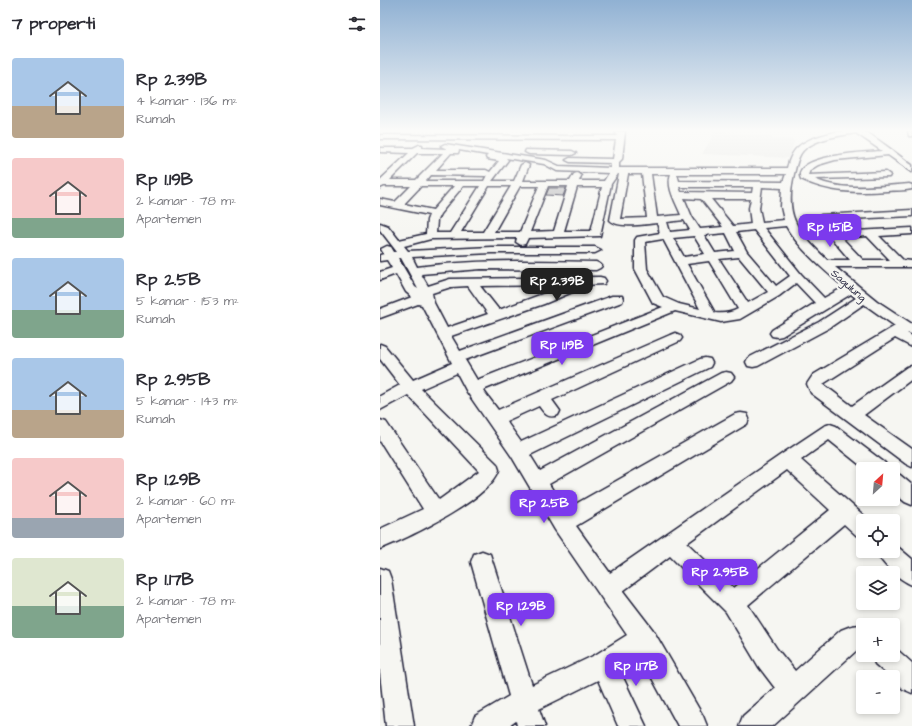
<!DOCTYPE html>
<html lang="id">
<meta charset="utf-8">
<style>
:root{--surface:#fff;--page:#f7f7f7;--text:#2b2b33;--muted:#7c7c81;--accent:#7c3aed}
body{margin:0;font-family:"Architects Daughter",sans-serif;background:var(--page);color:var(--text);height:100vh;display:flex;flex-direction:column;font-size:15px;white-space:nowrap}
*{box-sizing:border-box;margin:0}
p{font-size:13px;color:var(--muted)}
.icon{flex:none;width:22px;height:22px;fill:none;stroke:currentColor;stroke-width:2;stroke-linecap:round;stroke-linejoin:round}
.map{position:relative;flex:1;overflow:hidden}
.side{display:flex;flex-direction:column;background:var(--surface);width:380px}
.side>*{flex:none}
.needle{width:26px;rotate:26deg}
.fabs{position:absolute;left:476px;top:462px;display:grid;gap:8px}
.fabs a{display:grid;place-items:center;width:44px;height:44px;border-radius:4px;background:var(--surface);box-shadow:0 2px 6px #0003;font-size:20px}
.price{position:absolute;translate:-50% -34px;padding:0 9px;border-radius:8px;background:var(--accent);color:#fff;font-size:13px;line-height:26px;filter:drop-shadow(0 1px 2px #0008)}
.price::after{content:'';position:absolute;left:50%;top:24px;width:12px;height:9px;margin-left:-6px;background:inherit;clip-path:polygon(0 0,100% 0,50% 100%)}
.price.current{background:#222;color:#fff}
ul{padding:0;list-style:none}
li{display:flex;align-items:center;gap:12px;height:100px;padding:0 12px}
li span{display:grid;place-items:center;flex:none;width:112px;height:80px;border-radius:4px;color:#555}
li>.icon{margin-inline-start:auto}
span .icon{width:48px;height:48px;fill:#fffc;stroke-width:1}
li b{font-size:17px}
h2{display:flex;justify-content:space-between;align-items:center;height:48px;padding:0 12px;font-size:17px}
main{display:flex;flex:1;min-height:0}
.map>svg:first-child{display:block}
.built{fill:#e6e6e4}
.building{fill:#c2c2c4;stroke:#22223b}
.lines{fill:none;stroke-linecap:round;stroke-linejoin:round}
.minor-casing{stroke:#22223b;stroke-width:3}
.minor{fill:#f6f6f2;fill-rule:evenodd}
.labels{text-anchor:middle;stroke-width:4;stroke-linejoin:round;paint-order:stroke}
.far-street-label{font-size:11px;fill:#22223b;stroke:#f6f6f2}
</style>
<main>
<section class="side">
<h2>7 properti<svg class="icon" aria-label="filters" viewBox="0 0 24 24"><path d="M4 7h16M4 17h16"/><circle cx="9" cy="7" r="2"/><circle cx="15" cy="17" r="2"/></svg></h2>
<ul>
<li><span style="background:linear-gradient(#a9c7e8 60%,#b9a48a 0)"><svg class="icon" aria-label="home" viewBox="0 0 24 24"><path d="M3 11l9-7 9 7M6 9v11h12V9"/></svg></span><div><b>Rp 2.39B</b><p>4 kamar · 136 m²</p><p>Rumah</p></div></li>
<li><span style="background:linear-gradient(#f6c9c9 75%,#7fa58c 0)"><svg class="icon" aria-label="home" viewBox="0 0 24 24"><path d="M3 11l9-7 9 7M6 9v11h12V9"/></svg></span><div><b>Rp 1.19B</b><p>2 kamar · 78 m²</p><p>Apartemen</p></div></li>
<li><span style="background:linear-gradient(#a9c7e8 65%,#7fa58c 0)"><svg class="icon" aria-label="home" viewBox="0 0 24 24"><path d="M3 11l9-7 9 7M6 9v11h12V9"/></svg></span><div><b>Rp 2.5B</b><p>5 kamar · 153 m²</p><p>Rumah</p></div></li>
<li><span style="background:linear-gradient(#a9c7e8 65%,#b9a48a 0)"><svg class="icon" aria-label="home" viewBox="0 0 24 24"><path d="M3 11l9-7 9 7M6 9v11h12V9"/></svg></span><div><b>Rp 2.95B</b><p>5 kamar · 143 m²</p><p>Rumah</p></div></li>
<li><span style="background:linear-gradient(#f6c9c9 75%,#9aa5b1 0)"><svg class="icon" aria-label="home" viewBox="0 0 24 24"><path d="M3 11l9-7 9 7M6 9v11h12V9"/></svg></span><div><b>Rp 1.29B</b><p>2 kamar · 60 m²</p><p>Apartemen</p></div></li>
<li><span style="background:linear-gradient(#dfe7d0 60%,#7fa58c 0)"><svg class="icon" aria-label="home" viewBox="0 0 24 24"><path d="M3 11l9-7 9 7M6 9v11h12V9"/></svg></span><div><b>Rp 1.17B</b><p>2 kamar · 78 m²</p><p>Apartemen</p></div></li>
</ul>
</section>
<div class="map">
<svg width="532" height="726" viewBox="0 0 532 726">
<rect width="100%" height="100%" fill="#f6f6f2"/>
<filter id="ink" filterUnits="userSpaceOnUse"><feTurbulence type="fractalNoise" baseFrequency=".025" numOctaves="2"/><feDisplacementMap in="SourceGraphic" scale="8" xChannelSelector="R" yChannelSelector="G"/><feConvolveMatrix kernelMatrix="1 2 1 2 8 2 1 2 1" color-interpolation-filters="sRGB"/></filter>
<g filter="url(#ink)">
<!-- built -->
<path class="built" d="M 336,131 L 339,131 L 415,140 L 409,158 L 322,154 Z"/>
<!-- building -->
<path class="building" d="M 169,188 L 186,188 L 183,196 L 166,195 Z"/>
<g class="lines">
<!-- minor casing -->
<g class="minor-casing">
<g id="minor">
<path d="M 235,131 L 245,132 L 242,159 L 239,162 L 239,168 L 407,168 C 409,160 412,152 418,147 C 431,135 467,128 483,131 C 491,133 523,159 532,165 L 532,172 L 508,155 L 455,160 L 438,165 L 430,170 L 428,175 L 506,172 L 510,175 L 509,177 L 435,179 C 461,192 501,186 529,184 L 532,185 L 532,189 C 524,191 515,190 507,191 C 477,193 448,193 421,179 C 410,155 489,152 502,151 L 476,133 C 461,136 443,137 429,146 C 418,152 417,163 414,174 C 404,218 417,230 447,260 L 470,260 L 440,225 L 438,219 L 441,215 L 532,210 L 532,216 L 448,220 L 450,224 L 457,232 L 532,228 L 532,234 L 499,236 L 523,260 L 532,261 L 532,267 L 455,267 L 497,301 L 532,324 L 532,334 L 527,333 L 532,336 L 532,347 L 515,338 L 443,384 L 472,406 L 527,367 L 532,366 L 532,379 L 484,415 L 532,449 L 532,467 L 526,464 L 431,393 L 427,384 L 433,375 L 515,326 L 484,304 L 449,328 L 378,366 L 373,367 L 368,366 L 366,362 L 368,358 L 439,322 L 476,298 L 471,294 L 402,336 L 397,337 L 392,336 L 390,333 L 392,330 L 435,303 L 416,283 L 399,296 L 360,319 L 341,322 L 295,311 L 103,390 L 118,410 L 290,335 L 295,333 L 300,335 L 302,338 L 300,341 L 172,400 L 180,411 L 178,415 C 168,419 165,414 159,406 L 126,421 L 141,442 L 320,359 L 325,358 L 330,359 L 332,363 L 330,367 L 150,455 L 160,471 L 341,373 L 346,372 L 351,373 L 354,377 L 351,381 L 169,484 L 185,510 L 355,414 L 361,413 L 367,414 L 369,419 L 367,424 L 196,526 L 230,573 L 402,454 L 444,426 L 450,424 L 456,426 L 505,463 L 507,469 L 485,469 L 449,440 L 421,460 L 490,521 L 483,521 L 483,538 L 476,535 L 464,524 L 368,605 L 397,649 L 415,671 L 461,630 C 469,627 475,624 483,626 L 483,650 L 477,650 L 393,726 L 359,726 L 363,716 L 395,688 L 379,667 L 346,612 L 290,556 L 243,591 L 273,630 L 323,716 L 327,726 L 298,726 L 260,656 L 239,669 L 266,726 L 238,726 L 218,680 L 159,709 L 165,726 L 137,726 L 136,721 L 129,726 L 91,726 L 95,716 L 129,696 L 91,562 L 94,554 L 102,551 L 110,554 L 152,685 L 215,655 L 247,635 L 175,530 L 132,457 L 87,392 L 77,373 L 41,389 L 117,464 L 119,470 C 110,499 28,538 0,549 L 0,529 L 43,509 L 0,441 L 0,420 L 6,422 L 59,500 L 99,471 L 28,395 L 0,410 L 0,396 L 20,385 L 0,359 L 0,344 L 5,346 L 33,380 L 72,363 L 42,305 L 38,304 L 0,318 L 0,309 L 32,297 L 26,292 L 16,274 L 0,280 L 0,272 L 12,268 L 7,260 L 0,261 L 0,255 L 4,254 L 1,249 L 7,246 L 11,247 L 14,252 L 17,252 L 0,230 L 0,223 L 8,226 L 19,240 L 46,234 L 47,220 L 49,215 L 0,205 L 0,199 L 15,202 L 31,186 L 4,186 L 0,188 L 0,180 L 29,153 L 0,152 L 0,148 L 33,148 L 39,145 L 42,145 L 42,148 L 67,149 L 61,146 L 65,144 L 166,160 L 179,166 L 231,168 L 231,163 L 190,162 L 186,160 L 190,158 L 233,159 L 236,140 L 0,139 L 0,135 L 237,136 ZM 79,150 L 108,155 L 106,157 L 107,159 L 119,161 L 110,172 L 106,170 L 56,170 L 71,153 L 78,153 ZM 37,153 L 63,153 L 36,180 L 10,180 ZM 126,158 L 164,164 L 177,171 L 229,173 L 224,181 L 199,181 L 201,176 L 197,173 L 194,174 L 190,181 L 143,181 L 149,165 L 145,163 L 141,165 L 134,181 L 112,181 L 128,160 ZM 238,174 L 239,174 L 230,220 C 238,229 266,224 277,223 L 280,233 L 257,237 L 255,240 L 255,269 L 273,303 L 283,307 L 97,380 L 85,360 L 242,302 L 243,299 L 242,296 L 232,296 L 80,351 L 71,336 L 164,304 L 202,288 L 204,285 L 224,284 L 226,281 L 224,278 L 220,277 L 70,279 L 48,286 L 41,274 L 101,269 L 216,270 L 220,268 L 222,266 L 220,264 L 216,262 C 156,261 97,259 37,267 L 32,257 L 111,253 L 215,253 L 221,250 L 215,247 L 111,247 L 28,251 L 24,246 L 51,239 L 137,238 L 136,242 L 141,245 L 145,244 L 148,238 L 220,236 L 231,184 ZM 248,174 L 262,174 L 267,218 L 240,219 ZM 271,174 L 291,174 C 286,187 296,202 301,215 L 277,217 ZM 297,174 L 406,174 L 403,182 L 299,181 ZM 51,175 L 106,176 L 107,175 L 104,181 L 46,181 ZM 41,186 L 74,186 L 53,210 L 24,204 ZM 83,186 L 100,186 L 70,233 L 56,233 L 57,220 L 60,214 ZM 109,186 L 131,186 L 103,232 L 81,232 ZM 140,186 L 159,186 L 140,232 L 114,232 ZM 168,186 L 188,186 L 174,231 L 150,232 ZM 197,187 L 222,187 L 211,231 L 184,231 ZM 299,187 L 373,187 L 372,193 L 301,192 ZM 382,187 L 402,188 L 401,207 L 404,220 L 382,222 L 379,208 ZM 304,198 L 321,199 L 343,227 L 320,229 L 312,217 ZM 331,199 L 371,199 L 369,208 L 371,224 L 353,226 ZM 304,220 L 310,230 L 290,232 L 287,222 ZM 406,226 C 418,248 445,271 464,287 L 444,298 L 421,274 L 384,228 ZM 374,230 L 410,276 L 396,286 L 367,252 L 356,232 ZM 346,233 L 355,251 L 335,253 L 324,235 ZM 314,236 L 325,254 L 304,257 L 293,238 ZM 487,236 L 510,260 L 483,260 L 462,238 ZM 283,239 L 320,309 L 299,304 L 283,297 L 267,269 L 265,242 ZM 359,257 L 388,292 L 368,303 L 339,259 ZM 18,258 L 21,258 L 38,289 L 35,287 ZM 329,261 L 358,309 C 350,313 344,314 335,313 L 307,264 ZM 187,285 L 119,310 L 100,286 ZM 88,286 L 108,314 L 67,328 L 54,303 L 52,293 L 71,287 ZM 407,470 L 450,510 L 354,588 L 307,543 Z"/>
<path d="M 528,131 L 532,131 L 532,136 L 529,136 Z"/>
<path d="M 146,150 L 192,151 L 196,153 L 192,155 L 149,154 L 145,152 Z"/>
<path d="M 513,473 L 520,475 L 532,485 L 532,505 L 525,502 L 513,492 Z"/>
<path d="M 513,543 L 532,559 L 532,585 C 518,579 502,564 496,551 L 513,551 Z"/>
<path d="M 0,568 L 8,571 L 11,579 L 34,726 L 6,726 L 0,673 Z"/>
<path d="M 513,646 L 532,663 L 532,693 L 523,689 L 513,680 L 513,677 L 510,677 L 495,664 L 492,655 L 513,655 Z"/>
</g>
</g>
<!-- minor -->
<use href="#minor" class="minor"/>
</g>
</g>
<!-- sky -->
<linearGradient id="sky" x2="0" y2="1"><stop stop-color="#90b1d3"/><stop offset="0.56" stop-color="#fbfbf9"/><stop offset="1" stop-color="#fbfbf9" stop-opacity="0"/></linearGradient>
<rect width="532" height="233" fill="url(#sky)"/>
<g class="labels">
<!-- far-street labels -->
<g class="far-street-label">
<text transform="translate(469 285) rotate(41)" y="4">Sagulung</text>
</g>
</g>
</svg>
<div class="fabs">
<a><svg class="needle" viewBox="-14 -14 28 28"><path d="M0-13l5 13h-10z" fill="#e53935"/><path d="M0 13l5-13h-10z" fill="#7c7c81"/></svg></a>
<a><svg class="icon" aria-label="locate" viewBox="0 0 24 24"><circle cx="12" cy="12" r="6"/><path d="M12 2v4M12 18v4M2 12h4M18 12h4"/></svg></a>
<a><svg class="icon" aria-label="layers" viewBox="0 0 24 24"><path d="M12 4l9 5-9 5-9-5zM3 14l9 5 9-5"/></svg></a>
<a>+</a>
<a>−</a>
</div>
<b class="price" style="left:450px;top:248px">Rp 1.51B</b>
<b class="price current" style="left:177px;top:302px">Rp 2.39B</b>
<b class="price" style="left:182px;top:366px">Rp 1.19B</b>
<b class="price" style="left:164px;top:524px">Rp 2.5B</b>
<b class="price" style="left:340px;top:593px">Rp 2.95B</b>
<b class="price" style="left:141px;top:627px">Rp 1.29B</b>
<b class="price" style="left:256px;top:687px">Rp 1.17B</b>
</div>
</main>
